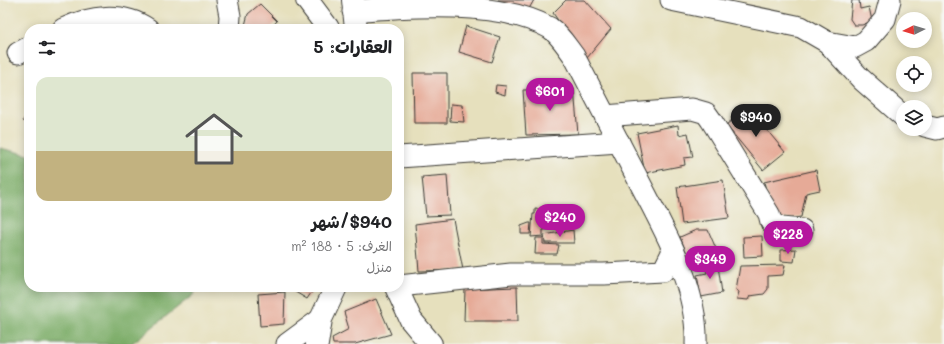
<!DOCTYPE html>
<html lang="ar">
<meta charset="utf-8">
<style>
:root{--surface:#fff;--page:#f2f2f2;--text:#202124;--muted:#757577;--accent:#b5179e}
body{margin:0;font-family:Mali,"Playpen Sans Arabic",sans-serif;background:var(--page);color:var(--text);direction:rtl;height:100vh;display:flex;flex-direction:column;font-size:15px;white-space:nowrap}
*{box-sizing:border-box;margin:0}
p{font-size:13px;color:var(--muted)}
.icon{flex:none;width:22px;height:22px;fill:none;stroke:currentColor;stroke-width:2;stroke-linecap:round;stroke-linejoin:round}
.map{position:relative;flex:1;overflow:hidden;direction:ltr}
.sheet{position:absolute;left:24px;top:24px;width:380px;height:268px;display:flex;flex-direction:column;background:var(--surface);border-radius:16px;box-shadow:0 2px 10px #0003;direction:rtl}
.sheet>*{flex:none}
.needle{width:26px;rotate:265deg}
.controls{position:absolute;left:896px;top:12px;display:grid;gap:8px}
.controls a{display:grid;place-items:center;width:36px;height:36px;border-radius:50%;background:var(--surface);box-shadow:0 2px 10px #0003;font-size:20px}
.price{position:absolute;translate:-50% -34px;padding:0 9px;border-radius:14px;background:var(--accent);color:#fff;font-size:13px;line-height:26px;filter:drop-shadow(0 1px 2px #0008)}
.price::after{content:'';position:absolute;left:50%;top:24px;width:12px;height:9px;margin-left:-6px;background:inherit;clip-path:polygon(0 0,100% 0,50% 100%)}
.price.on{background:#222;color:#fff}
ul{padding:0;list-style:none}
li{display:grid;align-content:center;gap:8px;height:212px;padding:0 12px}
li span{display:grid;place-items:center;height:124px;border-radius:12px;color:#555}
li>.icon{margin-inline-start:auto}
span .icon{width:72px;height:72px;fill:#fffc;stroke-width:1}
li b{font-size:17px}
h2{display:flex;justify-content:space-between;align-items:center;height:48px;padding:0 12px;font-size:17px}
.map>svg:first-child{display:block}
.forest{fill:#7aac66;stroke:#4b6441}
.building{fill:#e6aa97}
.lines{fill:none;stroke-linecap:round;stroke-linejoin:round}
.minor-casing{stroke:#3a3934;stroke-width:23}
.highway-casing{stroke:#3a3934;stroke-width:24}
.minor{stroke:#fff;stroke-width:21}
.highway{stroke:#fff;stroke-width:22}
</style>
<div class="map">
<svg width="944" height="344" viewBox="0 0 944 344">
<rect width="100%" height="100%" fill="#f6f6f2"/>
<filter id="ink" filterUnits="userSpaceOnUse"><feTurbulence type="fractalNoise" baseFrequency=".025" numOctaves="2"/><feDisplacementMap in="SourceGraphic" scale="8" xChannelSelector="R" yChannelSelector="G"/><feConvolveMatrix kernelMatrix="1 2 1 2 8 2 1 2 1" color-interpolation-filters="sRGB"/></filter>
<filter id="wash" filterUnits="userSpaceOnUse"><feTurbulence type="fractalNoise" baseFrequency=".012" numOctaves="4" result="noise"/><feDisplacementMap in="SourceGraphic" scale="16" xChannelSelector="R" yChannelSelector="G"/><feGaussianBlur stdDeviation="0.9" result="paint"/><feColorMatrix in="noise" values="0 0 0 0 0 0 0 0 0 0 0 0 0 0 0 0 0 1.4 0 .05"/><feComposite in="paint" operator="in"/></filter>
<g filter="url(#wash)">
<rect width="100%" height="100%" fill="#e6e0bd"/>
<!-- forest -->
<path class="forest" d="M 0,148 L 29,155 L 29,287 L 198,287 L 193,295 L 131,344 L 0,344 Z"/>
<g id="blocks">
<!-- building -->
<g class="building">
<path d="M 498,0 L 534,0 L 526,14 Z"/>
<path d="M 566,0 L 585,0 L 611,29 L 587,58 L 579,57 L 568,35 L 553,13 Z"/>
<path d="M 852,0 L 859,0 L 860,9 L 869,7 L 872,21 L 862,25 L 854,25 L 850,19 Z"/>
<path d="M 260,4 L 277,21 L 270,29 L 244,29 L 248,14 Z"/>
<path d="M 466,26 L 500,37 L 492,62 L 459,52 Z"/>
<path d="M 413,73 L 447,73 L 447,123 L 414,123 Z"/>
<path d="M 496,85 L 506,86 L 505,95 L 495,92 Z"/>
<path d="M 574,89 L 578,134 L 526,135 L 523,90 Z"/>
<path d="M 451,104 L 462,105 L 464,122 L 450,121 Z"/>
<path d="M 748,107 L 785,152 L 763,170 L 726,125 Z"/>
<path d="M 29,109 L 29,123 L 23,121 Z"/>
<path d="M 678,125 L 679,135 L 688,133 L 693,157 L 684,158 L 685,165 L 645,173 L 637,133 Z"/>
<path d="M 816,170 L 820,190 L 806,193 L 801,217 L 774,221 L 764,182 Z"/>
<path d="M 447,175 L 450,215 L 426,216 L 422,177 Z"/>
<path d="M 723,180 L 729,218 L 682,224 L 677,187 Z"/>
<path d="M 535,209 L 552,211 L 550,229 L 543,230 L 543,236 L 531,237 L 533,214 L 535,214 Z"/>
<path d="M 453,219 L 463,270 L 419,271 L 415,224 Z"/>
<path d="M 529,223 L 531,223 L 530,234 L 521,234 L 521,226 Z"/>
<path d="M 573,230 L 574,243 L 545,243 L 544,235 Z"/>
<path d="M 696,230 L 708,230 L 717,251 L 691,263 L 680,237 Z"/>
<path d="M 762,236 L 763,256 L 744,257 L 743,237 Z"/>
<path d="M 536,238 L 543,238 L 543,244 L 559,245 L 557,254 L 535,254 Z"/>
<path d="M 796,249 L 794,262 L 781,261 L 781,250 Z"/>
<path d="M 717,259 L 722,293 L 701,297 L 697,275 L 707,273 L 706,262 Z"/>
<path d="M 785,265 L 783,275 L 768,276 L 768,289 L 764,294 L 750,296 L 748,300 L 737,299 L 739,292 L 736,290 L 740,266 Z"/>
<path d="M 287,287 L 315,287 L 307,299 Z"/>
<path d="M 517,287 L 518,321 L 464,321 L 465,289 Z"/>
<path d="M 285,292 L 284,324 L 260,326 L 258,294 Z"/>
<path d="M 376,299 L 391,334 L 355,344 L 333,344 L 332,338 L 349,329 L 344,312 Z"/>
</g>
</g>
</g>
<g filter="url(#ink)">
<use href="#blocks" fill-opacity="0" stroke="#3a3934" stroke-width="1"/>
<g class="lines">
<!-- minor casing -->
<g class="minor-casing">
<g id="minor">
<path d="M 227,0 L 230,16 L 229,29"/>
<path d="M 671,0 L 801,27 L 827,42 L 861,79 L 903,116"/>
<path d="M 353,11 C 411,6 500,0 550,28 C 560,35 567,47 574,56 C 596,98 618,140 640,183 C 665,232 698,287 696,344"/>
<path d="M 63,29 C 90,16 122,11 148,29"/>
<path d="M 827,42 L 855,47 L 866,41 L 885,19 L 890,0"/>
<path d="M 18,53 L 29,47"/>
<path d="M 605,116 L 692,109 L 706,113 L 711,120 L 769,214 L 771,222 L 781,228 L 802,230"/>
<path d="M 925,126 L 937,129 L 944,127"/>
<path d="M 399,157 L 619,142"/>
<path d="M 399,286 L 511,274 L 604,274 L 663,271 L 673,251"/>
<path d="M 287,344 L 321,319"/>
</g>
</g>
<!-- highway casing -->
<g class="highway-casing">
<g id="highway">
<path d="M 307,0 L 328,28"/>
<path d="M 353,0 L 356,29"/>
<path d="M 396,287 L 411,320 L 431,344"/>
<path d="M 317,344 L 321,319 L 336,287"/>
</g>
</g>
<!-- minor -->
<use href="#minor" class="minor"/>
<!-- highway -->
<use href="#highway" class="highway"/>
</g>
</g>
</svg>
<div class="controls">
<a><svg class="needle" viewBox="-14 -14 28 28"><path d="M0-13l5 13h-10z" fill="#e53935"/><path d="M0 13l5-13h-10z" fill="#757577"/></svg></a>
<a><svg class="icon" aria-label="locate" viewBox="0 0 24 24"><circle cx="12" cy="12" r="6"/><path d="M12 2v4M12 18v4M2 12h4M18 12h4"/></svg></a>
<a><svg class="icon" aria-label="layers" viewBox="0 0 24 24"><path d="M12 4l9 5-9 5-9-5zM3 14l9 5 9-5"/></svg></a>
</div>
<b class="price" style="left:550px;top:112px">$601</b>
<b class="price on" style="left:756px;top:138px">$940</b>
<b class="price" style="left:560px;top:238px">$240</b>
<b class="price" style="left:788px;top:255px">$228</b>
<b class="price" style="left:710px;top:280px">$349</b>
<section class="sheet">
<h2>العقارات: 5<svg class="icon" aria-label="filters" viewBox="0 0 24 24"><path d="M4 7h16M4 17h16"/><circle cx="9" cy="7" r="2"/><circle cx="15" cy="17" r="2"/></svg></h2>
<ul>
<li><span style="background:linear-gradient(#dfe7d0 60%,#c2b280 0)"><svg class="icon" aria-label="home" viewBox="0 0 24 24"><path d="M3 11l9-7 9 7M6 9v11h12V9"/></svg></span><div><b>$940/شهر</b><p>الغرف: 5 · 188 m²</p><p>منزل</p></div></li>
</ul>
</section>
</div>
